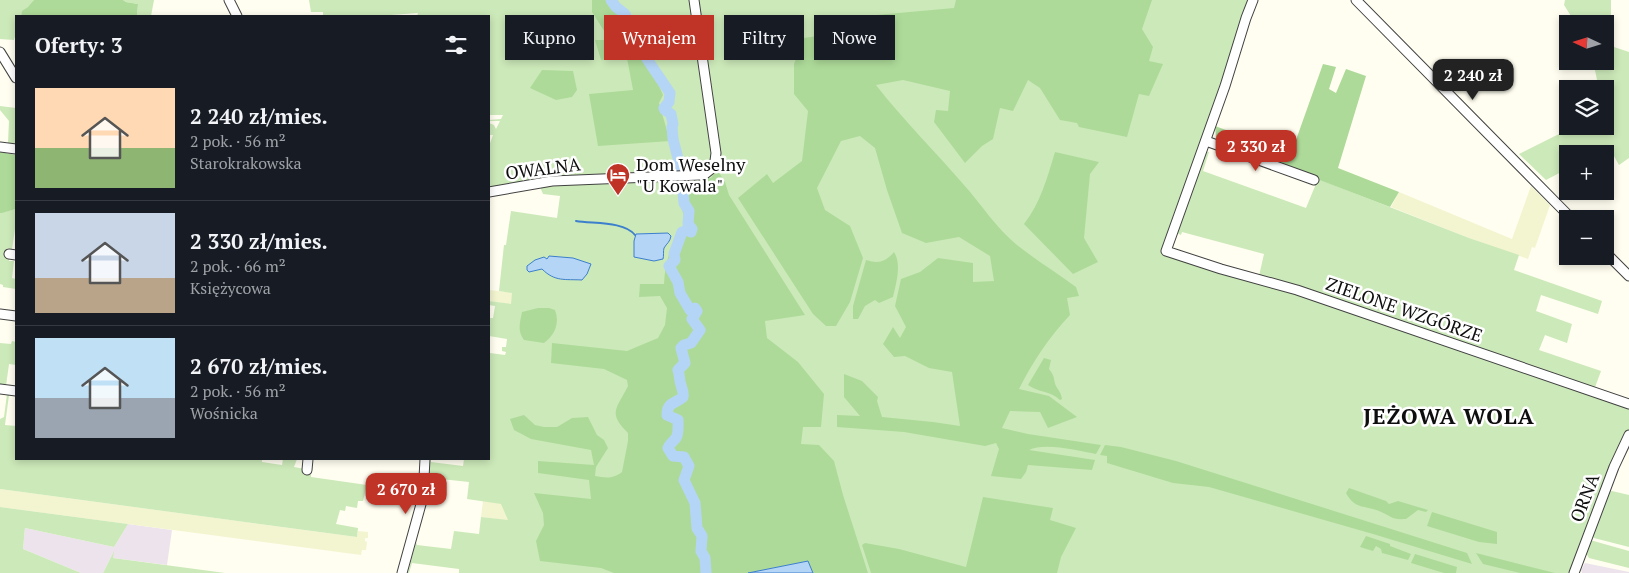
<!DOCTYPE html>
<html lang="pl">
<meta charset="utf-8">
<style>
:root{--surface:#171b24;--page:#20242c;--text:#f1f3f6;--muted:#9ea1a6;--line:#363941;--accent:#bf3426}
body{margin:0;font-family:"PT Serif",serif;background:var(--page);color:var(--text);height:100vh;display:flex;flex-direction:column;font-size:19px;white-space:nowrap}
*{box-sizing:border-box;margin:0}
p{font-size:16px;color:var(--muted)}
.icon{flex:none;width:28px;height:28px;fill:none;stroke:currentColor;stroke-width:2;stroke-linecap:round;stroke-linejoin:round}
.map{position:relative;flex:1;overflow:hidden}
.details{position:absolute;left:15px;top:15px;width:475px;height:445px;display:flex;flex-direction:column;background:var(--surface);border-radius:0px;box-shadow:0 2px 8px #0003}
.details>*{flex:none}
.top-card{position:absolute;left:505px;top:15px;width:475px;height:45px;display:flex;gap:10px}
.needle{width:32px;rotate:274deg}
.buttons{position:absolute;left:1559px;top:15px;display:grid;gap:10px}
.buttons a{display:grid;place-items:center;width:55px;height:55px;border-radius:0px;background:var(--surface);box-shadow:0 2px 8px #0003;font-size:25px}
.price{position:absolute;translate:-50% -42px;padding:0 11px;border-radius:10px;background:var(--accent);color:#fff;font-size:16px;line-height:32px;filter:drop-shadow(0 1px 2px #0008)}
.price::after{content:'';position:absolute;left:50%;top:30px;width:15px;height:11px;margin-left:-8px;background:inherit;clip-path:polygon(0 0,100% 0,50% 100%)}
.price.on{background:#222;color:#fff}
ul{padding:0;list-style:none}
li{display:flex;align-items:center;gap:15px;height:125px;padding:0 20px}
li+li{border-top:1px solid var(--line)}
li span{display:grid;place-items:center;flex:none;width:140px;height:100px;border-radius:0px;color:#555}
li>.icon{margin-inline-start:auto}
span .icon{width:60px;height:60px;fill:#fffc;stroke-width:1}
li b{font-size:21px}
h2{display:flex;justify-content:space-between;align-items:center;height:60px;padding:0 20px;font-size:21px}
.pill{padding:0 18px;border-radius:0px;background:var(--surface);box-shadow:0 2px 8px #0003;font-size:18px;line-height:45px}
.pill.on{background:var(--accent);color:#fff}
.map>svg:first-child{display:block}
.industrial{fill:#ede3ed}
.farmland{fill:#f3f5d0}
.green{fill:#cce9b9}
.forest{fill:#adda99}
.water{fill:#b5d5f6;stroke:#3c7fcd}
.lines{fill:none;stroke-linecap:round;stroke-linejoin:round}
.stream{stroke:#3c7fcd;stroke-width:2}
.river{stroke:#b5d5f6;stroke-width:11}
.minor-casing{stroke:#414141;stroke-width:11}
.minor{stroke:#fff;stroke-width:9}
.labels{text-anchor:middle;stroke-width:5;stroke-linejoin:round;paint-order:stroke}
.poi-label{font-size:18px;fill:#0e0e0e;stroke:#fff;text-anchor:start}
.street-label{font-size:18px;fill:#0e0e0e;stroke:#fff}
.district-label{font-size:22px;font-weight:bold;letter-spacing:1px;fill:#0e0e0e;stroke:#fff}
</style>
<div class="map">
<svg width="1629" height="573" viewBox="0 0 1629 573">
<rect width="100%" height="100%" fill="#fffef0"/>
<!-- industrial -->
<g class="industrial">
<path d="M 128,524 L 172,530 L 167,565 L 113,558 L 113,553 L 103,573 L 81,573 L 23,549 L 25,528 L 114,547 Z"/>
<path d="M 1585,563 L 1629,572 L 1629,573 L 1582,573 L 1581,570 Z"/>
</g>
<!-- farmland -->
<g class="farmland">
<path d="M 1531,186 L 1550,205 L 1535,248 L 1532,247 L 1528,259 L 1469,238 L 1391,207 L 1399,192 L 1512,239 Z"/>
<path d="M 489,290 L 516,293 L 515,305 L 489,301 Z"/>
<path d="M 0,489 L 357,537 L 358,531 L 368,532 L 368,538 L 365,538 L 365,541 L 367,542 L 366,550 L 362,550 L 361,555 L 0,507 Z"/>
<path d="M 483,501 L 512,505 L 510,521 L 481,517 Z"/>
</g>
<!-- green -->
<g class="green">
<path d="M 0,0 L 34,0 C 31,8 23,8 21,16 L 16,16 L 16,33 L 14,40 L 0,39 Z"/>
<path d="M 123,0 L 154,0 L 151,16 L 137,16 L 138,4 L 126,2 Z"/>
<path d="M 309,0 L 1250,0 L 1164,250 L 1259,276 L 1264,254 L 1182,232 L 1181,235 L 1175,232 L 1205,151 L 1209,152 L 1203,171 L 1306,208 L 1318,179 L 1469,238 L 1519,255 L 1514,270 L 1602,301 L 1598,314 L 1541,295 L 1536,311 L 1572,324 L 1567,343 L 1545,335 L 1539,350 L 1601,371 L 1594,390 L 1629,403 L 1629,431 L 1598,500 L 1570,573 L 459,573 L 459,569 L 412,563 L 409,573 L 408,573 L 416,542 L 417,545 L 451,549 L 454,531 L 479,534 L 481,517 L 508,520 L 501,504 L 467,499 L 469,482 L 432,478 L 429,483 L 430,459 L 431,462 L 463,466 L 464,459 L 489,459 L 489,365 L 490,353 L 505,355 L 506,352 L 502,351 L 502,347 L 506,347 L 507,339 L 489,336 L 489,318 L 493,318 L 495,306 L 489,305 L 489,301 L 511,304 L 512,293 L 499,291 L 504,245 L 506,245 L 511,211 L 557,218 L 560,196 L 543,194 L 540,187 L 489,193 L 489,146 L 493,135 L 489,135 L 489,123 L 494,125 L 496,129 L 500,121 L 489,121 L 489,120 L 501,119 L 503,115 L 489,115 L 489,16 L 417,16 L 418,13 L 378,16 L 323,16 L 323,12 L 311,12 Z"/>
<path d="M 1565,0 L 1611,0 L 1611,46 L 1629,52 L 1629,158 L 1619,165 L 1610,149 L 1600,154 L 1568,154 L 1567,169 L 1546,180 L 1519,154 L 1575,126 L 1605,126 L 1605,89 L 1599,89 L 1593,61 L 1605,61 L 1605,24 L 1576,24 L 1564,5 Z"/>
<path d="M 0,106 L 16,108 L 16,144 L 8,143 L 9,121 L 0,110 Z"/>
<path d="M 16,209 L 16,229 L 15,229 L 12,249 L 7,248 L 6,258 L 9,258 L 9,261 L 14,261 L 12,278 L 16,279 L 16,289 L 3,287 L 3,285 L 0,284 L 0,213 Z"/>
<path d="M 12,341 L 16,342 L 16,365 L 9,364 L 6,386 L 0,386 L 0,343 L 11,344 Z"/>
<path d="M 7,394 L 9,395 L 5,425 L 16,426 L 16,459 L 262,459 L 262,462 L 282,465 L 283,459 L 297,459 L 294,467 L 305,469 L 305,472 L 311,474 L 311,477 L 367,485 L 363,501 L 358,501 L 357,508 L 346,506 L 345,511 L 340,510 L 336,524 L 358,528 L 357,537 L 0,489 L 0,419 L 4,417 Z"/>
<path d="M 1612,491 L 1629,495 L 1629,547 L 1594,538 L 1591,535 L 1608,492 Z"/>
<path d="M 0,507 L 128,524 L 114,547 L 25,528 L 23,549 L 81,573 L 0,573 Z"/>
<path d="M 1590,540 L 1629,551 L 1629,568 L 1589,558 L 1586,553 Z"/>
<path d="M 114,551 L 113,558 L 225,573 L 103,573 Z"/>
</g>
<!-- forest -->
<g class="forest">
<path d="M 34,0 L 123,0 L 126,2 L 138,4 L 137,16 L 21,16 L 22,11 L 28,7 Z"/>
<path d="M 592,0 L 607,0 L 609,6 L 621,17 L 634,45 L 656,79 L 663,95 L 659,103 L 670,141 L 598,146 L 589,94 L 633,90 L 627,58 L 601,60 L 595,40 L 610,40 L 592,12 Z"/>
<path d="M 956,0 L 1152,0 L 1142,29 L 1153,47 L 1149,61 L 1163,64 L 1149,96 L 1139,94 L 1127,137 L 1079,127 L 1077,123 L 1060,120 L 1040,88 L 1028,80 L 1013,111 L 1000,108 L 993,139 L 982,146 L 965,163 L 934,122 L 936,110 L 948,111 L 950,91 L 903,80 L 876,85 C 903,120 935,151 964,185 C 982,205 996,228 1017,245 C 1036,260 1057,273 1076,287 L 1079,296 L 1067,298 L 1070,315 C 1049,337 1032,363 1019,389 L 1049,396 L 1077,417 L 1048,428 L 1040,412 L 1010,411 L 1002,428 L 1028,434 L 1101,445 L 1096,454 C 1079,451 1045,442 1029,450 L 1095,460 L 1092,470 L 1028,465 L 1026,472 L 1021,479 L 991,476 L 999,449 L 996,443 L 985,446 L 904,432 L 837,427 L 837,415 L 860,416 L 844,397 L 844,374 L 862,381 L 878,397 L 877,401 L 882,417 L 933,422 L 960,426 L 952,372 L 929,368 L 905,356 L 894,357 L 883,344 L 893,327 L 900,338 L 906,327 L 895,306 L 901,279 L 920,272 L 938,258 L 973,263 L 973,282 L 994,281 L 990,256 L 959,237 L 926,243 L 902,233 L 887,190 L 875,148 L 860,136 L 841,141 L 817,188 L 825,210 L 850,226 L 863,258 L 850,302 L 836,326 L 826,326 L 813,314 L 738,198 L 767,174 L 773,183 L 802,161 L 808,111 L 794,94 L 794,64 L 804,38 L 844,32 L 865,16 L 954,8 Z"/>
<path d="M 1323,64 L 1336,67 L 1329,89 L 1336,93 L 1346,69 L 1366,76 L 1338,168 L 1399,192 L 1390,207 L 1220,142 L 1216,137 L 1215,126 L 1291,154 Z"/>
<path d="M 542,70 L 573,71 L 577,90 L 572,97 L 556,100 L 530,88 Z"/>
<path d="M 0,152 L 16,155 L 16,209 L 2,213 L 0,213 Z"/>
<path d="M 1055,152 L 1099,162 L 1090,174 L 1084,238 L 1098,262 L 1073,274 L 1024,224 C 1041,202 1047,178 1055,152 Z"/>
<path d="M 716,171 L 718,171 L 725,182 L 729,195 L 805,315 L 765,321 L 767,338 L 798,362 L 824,394 L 821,427 L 803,427 L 801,444 L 819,445 L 834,461 L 843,495 L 868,573 L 813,573 L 808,561 L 748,573 L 614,573 L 601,568 L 540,561 L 536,541 L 544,525 L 543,513 L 534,493 L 591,499 L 589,480 L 538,473 L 538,461 L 594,465 L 591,450 L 531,439 L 514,430 L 510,419 L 524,415 L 535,425 L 544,427 L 557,427 L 572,418 L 588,417 L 597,435 L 604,440 L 608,448 L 596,467 L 595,476 C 606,478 613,479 622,472 L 628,441 L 628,433 C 607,413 617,408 628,386 L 627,380 L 604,369 L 551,363 L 552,343 L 627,351 L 658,338 L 665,325 L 667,308 L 660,296 L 639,297 L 640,284 L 664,284 C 665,262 671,242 685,225 L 684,216 L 681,206 L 678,183 L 711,178 Z"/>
<path d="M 894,252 C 902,264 896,284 893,297 L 879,303 L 875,300 L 865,306 L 858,319 L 853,319 L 853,306 L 866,260 C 879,264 885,262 894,252 Z"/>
<path d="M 538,308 L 549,308 L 555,310 C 560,323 555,335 544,343 L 524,340 C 517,330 520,323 522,312 Z"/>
<path d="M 1044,358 L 1051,360 L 1049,369 C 1056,378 1053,380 1056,386 C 1059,391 1061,393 1062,399 L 1060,400 C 1049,390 1039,393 1028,385 Z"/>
<path d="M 1105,445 L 1121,447 L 1176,461 L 1467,553 L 1472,564 L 1373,534 L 1209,487 L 1173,483 L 1107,463 L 1107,456 L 1100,455 Z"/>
<path d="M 1349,488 L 1386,501 L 1389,504 L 1398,501 L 1428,510 L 1426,512 L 1418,510 L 1406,519 C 1390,520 1392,516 1379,511 C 1365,505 1355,510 1346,493 Z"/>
<path d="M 983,497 L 1053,508 L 1050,520 L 1076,528 L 1061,557 L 1057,573 L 871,573 L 862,545 L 865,543 L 899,549 L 966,567 Z"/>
<path d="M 1432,512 L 1497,532 L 1497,544 L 1479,542 L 1427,526 Z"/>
<path d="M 1366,536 L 1390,544 L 1390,546 L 1411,554 L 1408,560 L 1382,553 L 1381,549 L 1376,546 L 1373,551 L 1360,547 Z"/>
<path d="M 1476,553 L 1555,573 L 1520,573 L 1483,564 Z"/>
<path d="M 1415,554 L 1457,567 L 1456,573 L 1444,573 L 1411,563 Z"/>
</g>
<!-- water -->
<g class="water">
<path d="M 668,233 L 671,236 C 670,242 667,243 664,248 C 663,251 664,256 663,259 L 654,261 L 634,257 L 634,241 L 636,234 Z"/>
<path d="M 549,256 L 573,258 L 591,264 L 587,274 L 582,280 C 565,279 555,282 542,269 L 529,272 L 527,270 L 527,266 L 535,260 L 544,257 L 547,259 Z"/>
<path d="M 808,561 L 813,573 L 748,573 Z"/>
</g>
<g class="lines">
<!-- stream -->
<path class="stream" d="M 576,221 C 593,224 624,221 635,235"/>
<!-- river -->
<path class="river" d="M 611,0 L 616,7 L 625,14 L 639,45 L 646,52 L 647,59 L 670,93 L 669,102 L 664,108 L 665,110 L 671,114 L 673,124 L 672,127 L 673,139 L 681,170 L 684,203 L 689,211 L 688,224 L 692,229 L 691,232 L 687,230 L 682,232 L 674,254 L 675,260 L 669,266 L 678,282 L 680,293 L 690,310 L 695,308 L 697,311 L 692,319 L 700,330 L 691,343 L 684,345 L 681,348 L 685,363 L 678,370 C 680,376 679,380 681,385 C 682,390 684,392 683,397 C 675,404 667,402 667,415 L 678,420 C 678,425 679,433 676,438 C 673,442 670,443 668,448 L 673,456 L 684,457 L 689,466 L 684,480 L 695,503 L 697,528 L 702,536 L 701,551 L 705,558 L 706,573"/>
<!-- minor casing -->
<g class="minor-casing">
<g id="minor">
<path d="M 229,0 L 237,16"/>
<path d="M 1253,0 L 1246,18 L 1225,86 L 1166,251 L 1221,269 L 1297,290 L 1629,404"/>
<path d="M 1356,0 L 1572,219"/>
<path d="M 0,52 L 16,78"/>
<path d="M 1206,141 L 1314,180"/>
<path d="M 0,147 L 16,149"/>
<path d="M 489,192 L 552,181 L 700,175 L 705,174 L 710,170 L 715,161 L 716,153 L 694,0"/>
<path d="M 1605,252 L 1629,276"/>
<path d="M 9,254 L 16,255"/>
<path d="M 0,314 L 16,316"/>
<path d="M 0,389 L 16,391"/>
<path d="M 307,470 L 308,459"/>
<path d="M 402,573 L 423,497 L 425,459"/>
<path d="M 1574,573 L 1614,467 L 1629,435"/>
</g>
</g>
<!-- minor -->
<use href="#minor" class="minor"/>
</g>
<!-- icons -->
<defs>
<g id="hotel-pin" transform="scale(1.25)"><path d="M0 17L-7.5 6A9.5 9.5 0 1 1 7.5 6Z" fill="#bf3426" stroke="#fff"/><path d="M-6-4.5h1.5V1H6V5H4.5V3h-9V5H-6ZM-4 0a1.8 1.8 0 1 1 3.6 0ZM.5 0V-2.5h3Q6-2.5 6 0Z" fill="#fff"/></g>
</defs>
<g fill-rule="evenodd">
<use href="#hotel-pin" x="618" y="175"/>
</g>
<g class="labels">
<!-- poi labels -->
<g class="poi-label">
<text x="636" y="171">Dom Weselny<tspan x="636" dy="21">"U Kowala"</tspan></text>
</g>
<!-- street labels -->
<g class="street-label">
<text transform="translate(543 169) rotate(-7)" y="6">OWALNA</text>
<text transform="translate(1404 310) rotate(19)" y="6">ZIELONE WZGÓRZE</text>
<text transform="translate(1585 498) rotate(-69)" y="6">ORNA</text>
</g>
<!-- district labels -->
<g class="district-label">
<text x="1449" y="424">JEŻOWA WOLA</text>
</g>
</g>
</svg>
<div class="buttons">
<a><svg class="needle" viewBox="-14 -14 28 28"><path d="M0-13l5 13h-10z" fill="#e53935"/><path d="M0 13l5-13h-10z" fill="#9ea1a6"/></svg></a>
<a><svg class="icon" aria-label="layers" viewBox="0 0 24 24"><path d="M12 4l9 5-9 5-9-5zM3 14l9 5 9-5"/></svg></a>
<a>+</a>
<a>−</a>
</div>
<b class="price on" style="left:1473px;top:101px">2 240 zł</b>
<b class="price" style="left:1256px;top:172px">2 330 zł</b>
<b class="price" style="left:406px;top:515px">2 670 zł</b>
<div class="top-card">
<a class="pill">Kupno</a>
<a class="pill on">Wynajem</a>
<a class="pill">Filtry</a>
<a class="pill">Nowe</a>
</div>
<section class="details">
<h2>Oferty: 3<svg class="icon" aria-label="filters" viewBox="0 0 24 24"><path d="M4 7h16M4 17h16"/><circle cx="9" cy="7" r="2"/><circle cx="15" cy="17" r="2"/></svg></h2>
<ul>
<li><span style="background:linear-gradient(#ffd9b3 60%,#8fb573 0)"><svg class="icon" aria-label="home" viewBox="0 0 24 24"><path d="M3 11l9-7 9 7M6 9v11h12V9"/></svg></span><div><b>2 240 zł/mies.</b><p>2 pok. · 56 m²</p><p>Starokrakowska</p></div></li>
<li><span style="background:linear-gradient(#c9d6e8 65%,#b9a48a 0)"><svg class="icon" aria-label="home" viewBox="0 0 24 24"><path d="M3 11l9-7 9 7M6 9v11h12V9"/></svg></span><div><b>2 330 zł/mies.</b><p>2 pok. · 66 m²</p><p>Księżycowa</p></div></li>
<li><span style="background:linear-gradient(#bfe0f5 60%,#9aa5b1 0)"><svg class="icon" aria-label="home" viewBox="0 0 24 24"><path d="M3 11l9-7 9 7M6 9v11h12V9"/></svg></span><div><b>2 670 zł/mies.</b><p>2 pok. · 56 m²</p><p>Wośnicka</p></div></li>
</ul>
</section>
</div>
